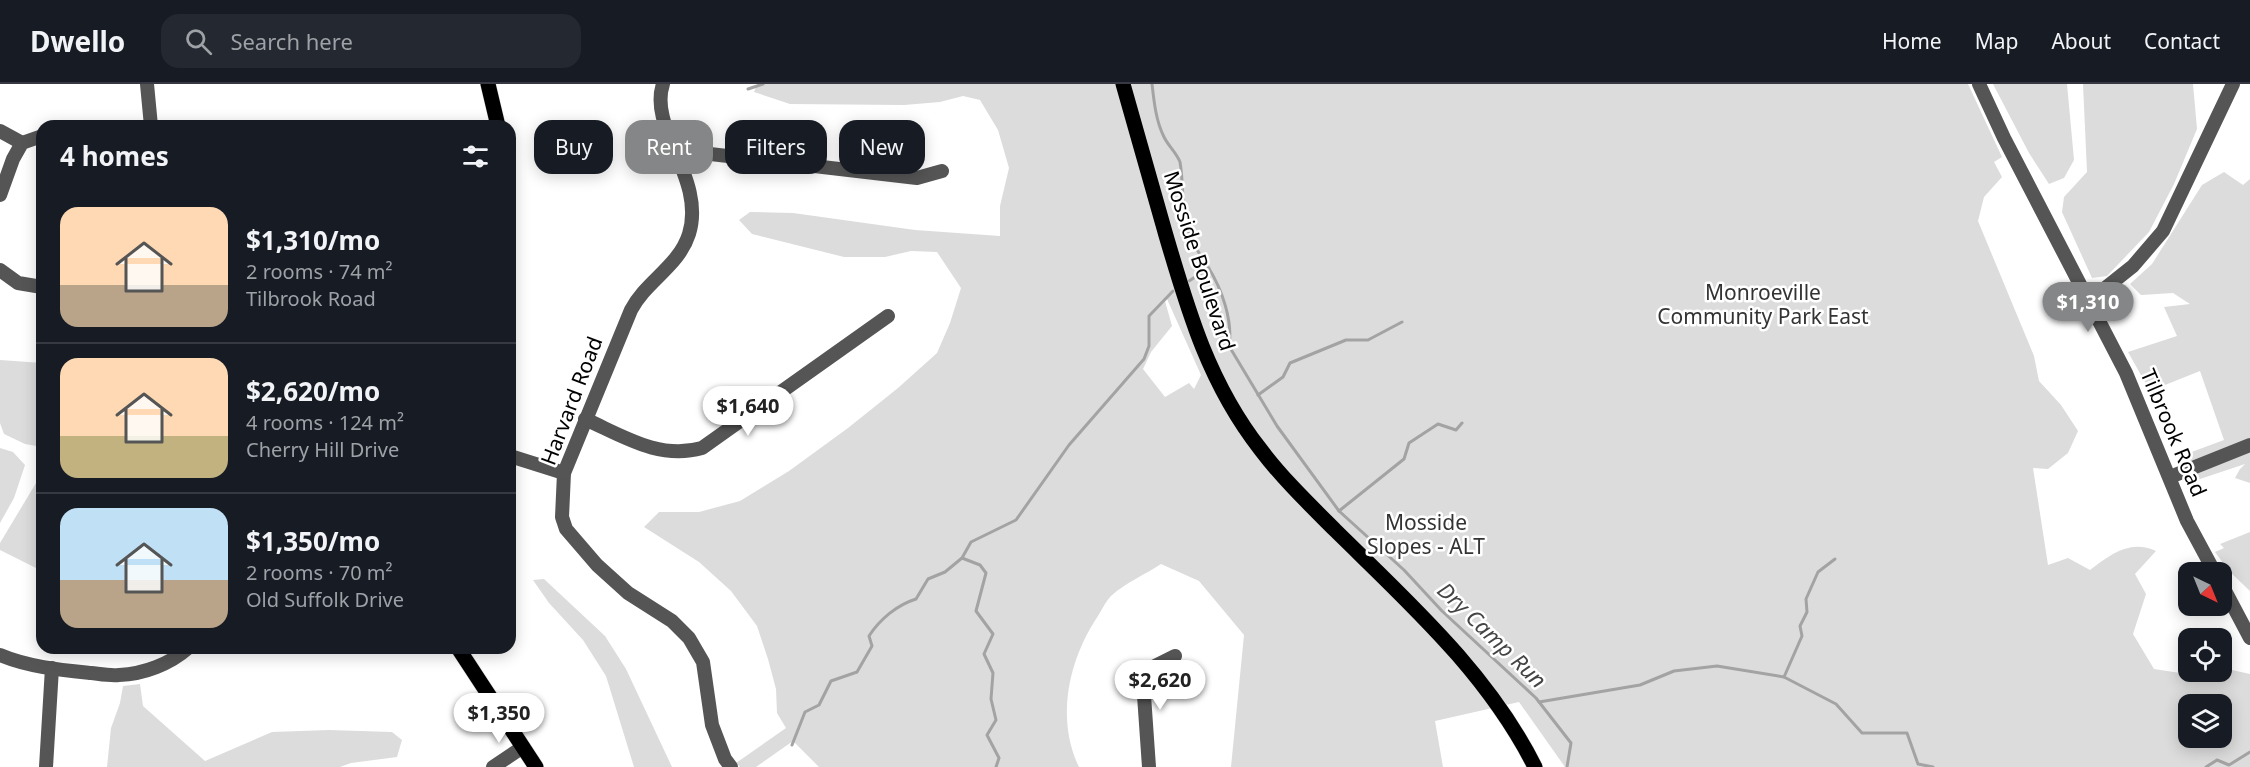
<!DOCTYPE html>
<meta charset="utf-8">
<style>
:root{--surface:#171b24;--page:#242831;--text:#f1f3f6;--muted:#9ea1a6;--line:#363941;--accent:#858687}
body{margin:0;font-family:"Noto Sans",sans-serif;background:var(--page);color:var(--text);height:100vh;display:flex;flex-direction:column;font-size:22px;white-space:nowrap}
*{box-sizing:border-box;margin:0}
p{font-size:20px;color:var(--muted)}
.icon{flex:none;width:33px;height:33px;fill:none;stroke:currentColor;stroke-width:2;stroke-linecap:round;stroke-linejoin:round}
.map{position:relative;flex:1;overflow:hidden}
.sheet{position:absolute;left:36px;top:36px;width:480px;height:534px;display:flex;flex-direction:column;background:var(--surface);border-radius:18px;box-shadow:0 3px 15px #0003}
.sheet>*{flex:none}
.banner{position:absolute;left:534px;top:36px;width:570px;height:54px;display:flex;gap:12px}
.needle{width:39px;rotate:137deg}
.buttons{position:absolute;left:2178px;top:478px;display:grid;gap:12px}
.buttons a{display:grid;place-items:center;width:54px;height:54px;border-radius:12px;background:var(--surface);box-shadow:0 3px 15px #0003;font-size:30px}
.price{position:absolute;translate:-50% -51px;padding:0 14px;border-radius:21px;background:#fff;color:#222;font-size:20px;line-height:39px;filter:drop-shadow(0 2px 3px #0008)}
.price::after{content:'';position:absolute;left:50%;top:36px;width:18px;height:14px;margin-left:-9px;background:inherit;clip-path:polygon(0 0,100% 0,50% 100%)}
.price.on{background:var(--accent);color:#fff}
ul{padding:0;list-style:none}
li{display:flex;align-items:center;gap:18px;height:150px;padding:0 24px}
li+li{border-top:2px solid var(--line)}
li span{display:grid;place-items:center;flex:none;width:168px;height:120px;border-radius:18px;color:#555}
li>.icon{margin-inline-start:auto}
span .icon{width:72px;height:72px;fill:#fffc;stroke-width:1}
li b{font-size:26px}
h2{display:flex;justify-content:space-between;align-items:center;height:72px;padding:0 24px;font-size:26px}
.chip{padding:0 21px;border-radius:18px;background:var(--surface);box-shadow:0 3px 15px #0003;font-size:21px;line-height:54px}
.chip.on{background:var(--accent);color:#fff}
header{display:flex;align-items:center;gap:36px;box-sizing:border-box;height:84px;padding:0 30px;background:var(--surface);border-bottom:2px solid var(--line)}
header strong{font-size:28px}
nav{display:flex;gap:33px;margin-inline-start:auto;font-size:21px}
.search{width:420px;height:54px;background:var(--page);display:flex;align-items:center;gap:15px;box-sizing:border-box;padding:0 21px;border-radius:18px;color:var(--muted);font-size:22px}
.map>svg:first-child{display:block}
.green{fill:#dcdcdc;fill-rule:evenodd}
.lines{fill:none;stroke-linecap:round;stroke-linejoin:round}
.stream{stroke:#a3a3a3;stroke-width:3}
.major-casing{stroke:#dbdbdb;stroke-width:16}
.minor{stroke:#555;stroke-width:14}
.major{stroke:#000;stroke-width:15}
.labels{text-anchor:middle;stroke-width:5;stroke-linejoin:round;paint-order:stroke}
.street-label{font-size:21px;fill:#000;stroke:#fff}
.park-label{font-size:21px;fill:#333;stroke:#fff}
.water-label{font-size:22px;font-style:italic;fill:#444;stroke:#fff}
</style>
<header>
<strong>Dwello</strong>
<div class="search"><svg class="icon" aria-label="search" viewBox="0 0 24 24"><circle cx="10" cy="10" r="6"/><path d="M15 15l6 6"/></svg>Search here</div>
<nav><a>Home</a><a>Map</a><a>About</a><a>Contact</a></nav>
</header>
<div class="map">
<svg width="2250" height="683" viewBox="0 0 2250 683">
<rect width="100%" height="100%" fill="#fff"/>
<!-- green -->
<g class="green">
<path d="M 757,0 L 1968,0 L 2002,73 L 1994,78 L 2002,93 L 1984,113 L 1978,137 L 2034,272 L 2039,297 L 2061,321 L 2078,347 L 2068,369 L 2048,385 L 2033,384 L 2048,481 L 2068,474 L 2090,486 C 2110,471 2130,455 2156,467 L 2135,490 L 2146,510 L 2133,550 L 2154,585 L 2193,591 L 2232,586 L 2250,590 L 2250,683 L 1565,683 L 1519,618 L 1435,637 L 1443,683 L 1231,683 L 1244,551 L 1199,497 L 1161,480 C 1146,490 1125,499 1111,512 C 1105,518 1101,528 1096,535 C 1068,578 1056,636 1079,683 L 819,683 L 793,657 L 756,683 L 740,683 L 736,679 L 786,644 L 777,629 L 776,605 L 768,575 L 757,542 L 731,507 L 699,478 L 644,443 L 659,428 L 699,428 L 740,417 L 789,387 L 848,344 L 898,304 L 937,269 L 950,239 L 961,204 L 937,168 L 911,167 L 885,173 L 844,173 L 752,150 L 739,136 L 750,128 L 793,129 L 915,146 L 1000,152 L 1000,122 L 1009,84 L 998,46 L 980,16 L 963,12 L 940,18 L 904,21 L 790,20 L 754,8 ZM 1167,215 L 1201,291 L 1194,305 L 1189,299 L 1165,313 L 1143,285 L 1151,268 L 1172,242 L 1165,217 ZM 2188,621 L 2222,621 L 2222,654 L 2188,654 Z"/>
<path d="M 1993,0 L 2067,0 L 2074,76 L 2064,94 L 2049,100 L 2029,69 Z"/>
<path d="M 2083,0 L 2193,0 L 2197,45 L 2174,100 L 2149,148 L 2107,192 L 2092,194 L 2062,128 L 2064,113 L 2087,88 Z"/>
<path d="M 2224,88 L 2243,101 L 2250,95 L 2250,399 L 2235,394 L 2240,385 L 2245,380 L 2185,400 L 2178,373 L 2224,356 L 2200,287 L 2150,307 L 2128,268 L 2177,252 L 2164,223 L 2190,220 L 2173,209 L 2141,211 L 2130,200 L 2152,180 L 2202,101 Z"/>
<path d="M 0,276 L 42,279 L 42,363 L 25,360 L 4,350 L 0,339 Z"/>
<path d="M 0,364 L 13,368 L 25,381 L 14,414 L 0,439 Z"/>
<path d="M 42,389 L 42,482 L 40,486 L 0,466 L 0,459 Z"/>
<path d="M 2250,448 L 2250,507 L 2229,487 L 2215,468 L 2224,464 L 2220,460 Z"/>
<path d="M 544,495 L 605,552 L 626,585 L 672,683 L 634,683 L 606,592 L 583,556 L 549,519 L 533,496 Z"/>
<path d="M 140,600 L 143,622 L 205,677 L 272,648 L 329,646 L 392,648 L 402,656 L 397,673 L 351,679 L 340,683 L 107,683 L 111,644 L 120,619 L 123,602 Z"/>
</g>
<g class="lines">
<!-- stream -->
<g class="stream">
<path d="M 1152,0 C 1154,18 1156,37 1164,53 C 1169,63 1176,68 1180,78 C 1184,101 1181,125 1188,147 C 1193,161 1200,171 1208,183 C 1222,205 1233,237 1229,262 L 1277,342 L 1339,427 L 1404,486 L 1442,527 L 1536,614 L 1571,659 L 1567,683"/>
<path d="M 748,5 L 763,0"/>
<path d="M 1189,197 L 1209,184"/>
<path d="M 1258,311 L 1283,293 L 1290,279 L 1346,256 L 1368,256 L 1402,238"/>
<path d="M 1339,427 L 1404,375 L 1409,359 L 1438,340 L 1456,346 L 1462,339"/>
<path d="M 962,474 L 980,481 L 986,489 L 976,527 L 993,550 L 984,570 L 993,589 L 991,615 L 996,636 L 987,651 L 999,674 L 996,683"/>
<path d="M 1784,593 L 1802,552 L 1800,542 L 1807,528 L 1806,515 L 1818,488 L 1835,475"/>
<path d="M 1539,618 L 1640,601 L 1674,587 L 1717,582 L 1784,593 L 1836,620 L 1862,649 L 1907,649 L 1918,680 L 1933,683"/>
<path d="M 792,661 L 805,628 L 819,621 L 831,597 L 857,588 L 872,562 L 869,552 C 880,535 897,521 916,515 L 928,495 L 945,488 L 962,474 L 971,458 L 1016,436 L 1069,361 L 1144,275 L 1149,262 L 1149,232 L 1173,207"/>
<path d="M 2206,683 L 2217,676 L 2229,681 L 2250,668"/>
</g>
<!-- major casing -->
<g class="major-casing">
<g id="major">
<path d="M 488,0 L 498,42"/>
<path d="M 1123,0 C 1137,49 1151,99 1165,148 C 1188,227 1209,300 1261,366 C 1283,395 1309,420 1335,446 C 1409,519 1488,589 1535,683"/>
<path d="M 458,564 L 536,683"/>
</g>
</g>
<!-- minor -->
<g class="minor">
<path d="M 147,0 L 151,42"/>
<path d="M 663,0 C 648,44 706,95 689,150 C 679,182 646,197 631,226 L 564,389 L 562,433 L 566,445 L 597,481 L 628,509 L 672,537 L 689,554 L 703,578 L 712,641 L 725,675 L 731,683"/>
<path d="M 1979,0 L 2004,54 L 2126,289 L 2187,437 L 2215,489"/>
<path d="M 0,47 L 22,59"/>
<path d="M 676,66 L 917,94 L 942,87"/>
<path d="M 0,111 L 13,75 L 22,59 L 42,52"/>
<path d="M 0,186 L 18,199 L 42,203"/>
<path d="M 2089,217 L 2133,182 L 2163,147 L 2233,0"/>
<path d="M 585,335 C 623,352 659,376 702,364 L 888,232"/>
<path d="M 510,372 L 564,389"/>
<path d="M 2170,393 L 2250,361"/>
<path d="M 2222,501 L 2250,554"/>
<path d="M 0,571 C 28,583 61,586 91,589 C 100,590 110,592 119,591 C 144,590 170,580 188,564"/>
<path d="M 46,683 L 52,584"/>
<path d="M 493,683 L 523,663"/>
<path d="M 1149,683 L 1143,597 L 1151,584 L 1175,572"/>
</g>
<!-- major -->
<use href="#major" class="major"/>
</g>
<g class="labels">
<!-- street labels -->
<g class="street-label">
<text transform="translate(1199 177) rotate(72)" y="7">Mosside Boulevard</text>
<text transform="translate(572 317) rotate(-69)" y="7">Harvard Road</text>
<text transform="translate(2173 349) rotate(67)" y="7">Tilbrook Road</text>
</g>
<!-- park labels -->
<g class="park-label">
<text x="1763" y="216">Monroeville<tspan x="1763" dy="24">Community Park East</tspan></text>
<text x="1426" y="446">Mosside<tspan x="1426" dy="24">Slopes - ALT</tspan></text>
</g>
<!-- water labels -->
<g class="water-label">
<text transform="translate(1492 551) rotate(44)" y="8">Dry Camp Run</text>
</g>
</g>
</svg>
<div class="buttons">
<a><svg class="needle" viewBox="-14 -14 28 28"><path d="M0-13l5 13h-10z" fill="#e53935"/><path d="M0 13l5-13h-10z" fill="#9ea1a6"/></svg></a>
<a><svg class="icon" aria-label="locate" viewBox="0 0 24 24"><circle cx="12" cy="12" r="6"/><path d="M12 2v4M12 18v4M2 12h4M18 12h4"/></svg></a>
<a><svg class="icon" aria-label="layers" viewBox="0 0 24 24"><path d="M12 4l9 5-9 5-9-5zM3 14l9 5 9-5"/></svg></a>
</div>
<b class="price on" style="left:2088px;top:249px">$1,310</b>
<b class="price" style="left:748px;top:353px">$1,640</b>
<b class="price" style="left:1160px;top:627px">$2,620</b>
<b class="price" style="left:499px;top:660px">$1,350</b>
<div class="banner">
<a class="chip">Buy</a>
<a class="chip on">Rent</a>
<a class="chip">Filters</a>
<a class="chip">New</a>
</div>
<section class="sheet">
<h2>4 homes<svg class="icon" aria-label="filters" viewBox="0 0 24 24"><path d="M4 7h16M4 17h16"/><circle cx="9" cy="7" r="2"/><circle cx="15" cy="17" r="2"/></svg></h2>
<ul>
<li><span style="background:linear-gradient(#ffd9b3 65%,#b9a48a 0)"><svg class="icon" aria-label="home" viewBox="0 0 24 24"><path d="M3 11l9-7 9 7M6 9v11h12V9"/></svg></span><div><b>$1,310/mo</b><p>2 rooms · 74 m²</p><p>Tilbrook Road</p></div></li>
<li><span style="background:linear-gradient(#ffd9b3 65%,#c2b280 0)"><svg class="icon" aria-label="home" viewBox="0 0 24 24"><path d="M3 11l9-7 9 7M6 9v11h12V9"/></svg></span><div><b>$2,620/mo</b><p>4 rooms · 124 m²</p><p>Cherry Hill Drive</p></div></li>
<li><span style="background:linear-gradient(#bfe0f5 60%,#b9a48a 0)"><svg class="icon" aria-label="home" viewBox="0 0 24 24"><path d="M3 11l9-7 9 7M6 9v11h12V9"/></svg></span><div><b>$1,350/mo</b><p>2 rooms · 70 m²</p><p>Old Suffolk Drive</p></div></li>
</ul>
</section>
</div>
